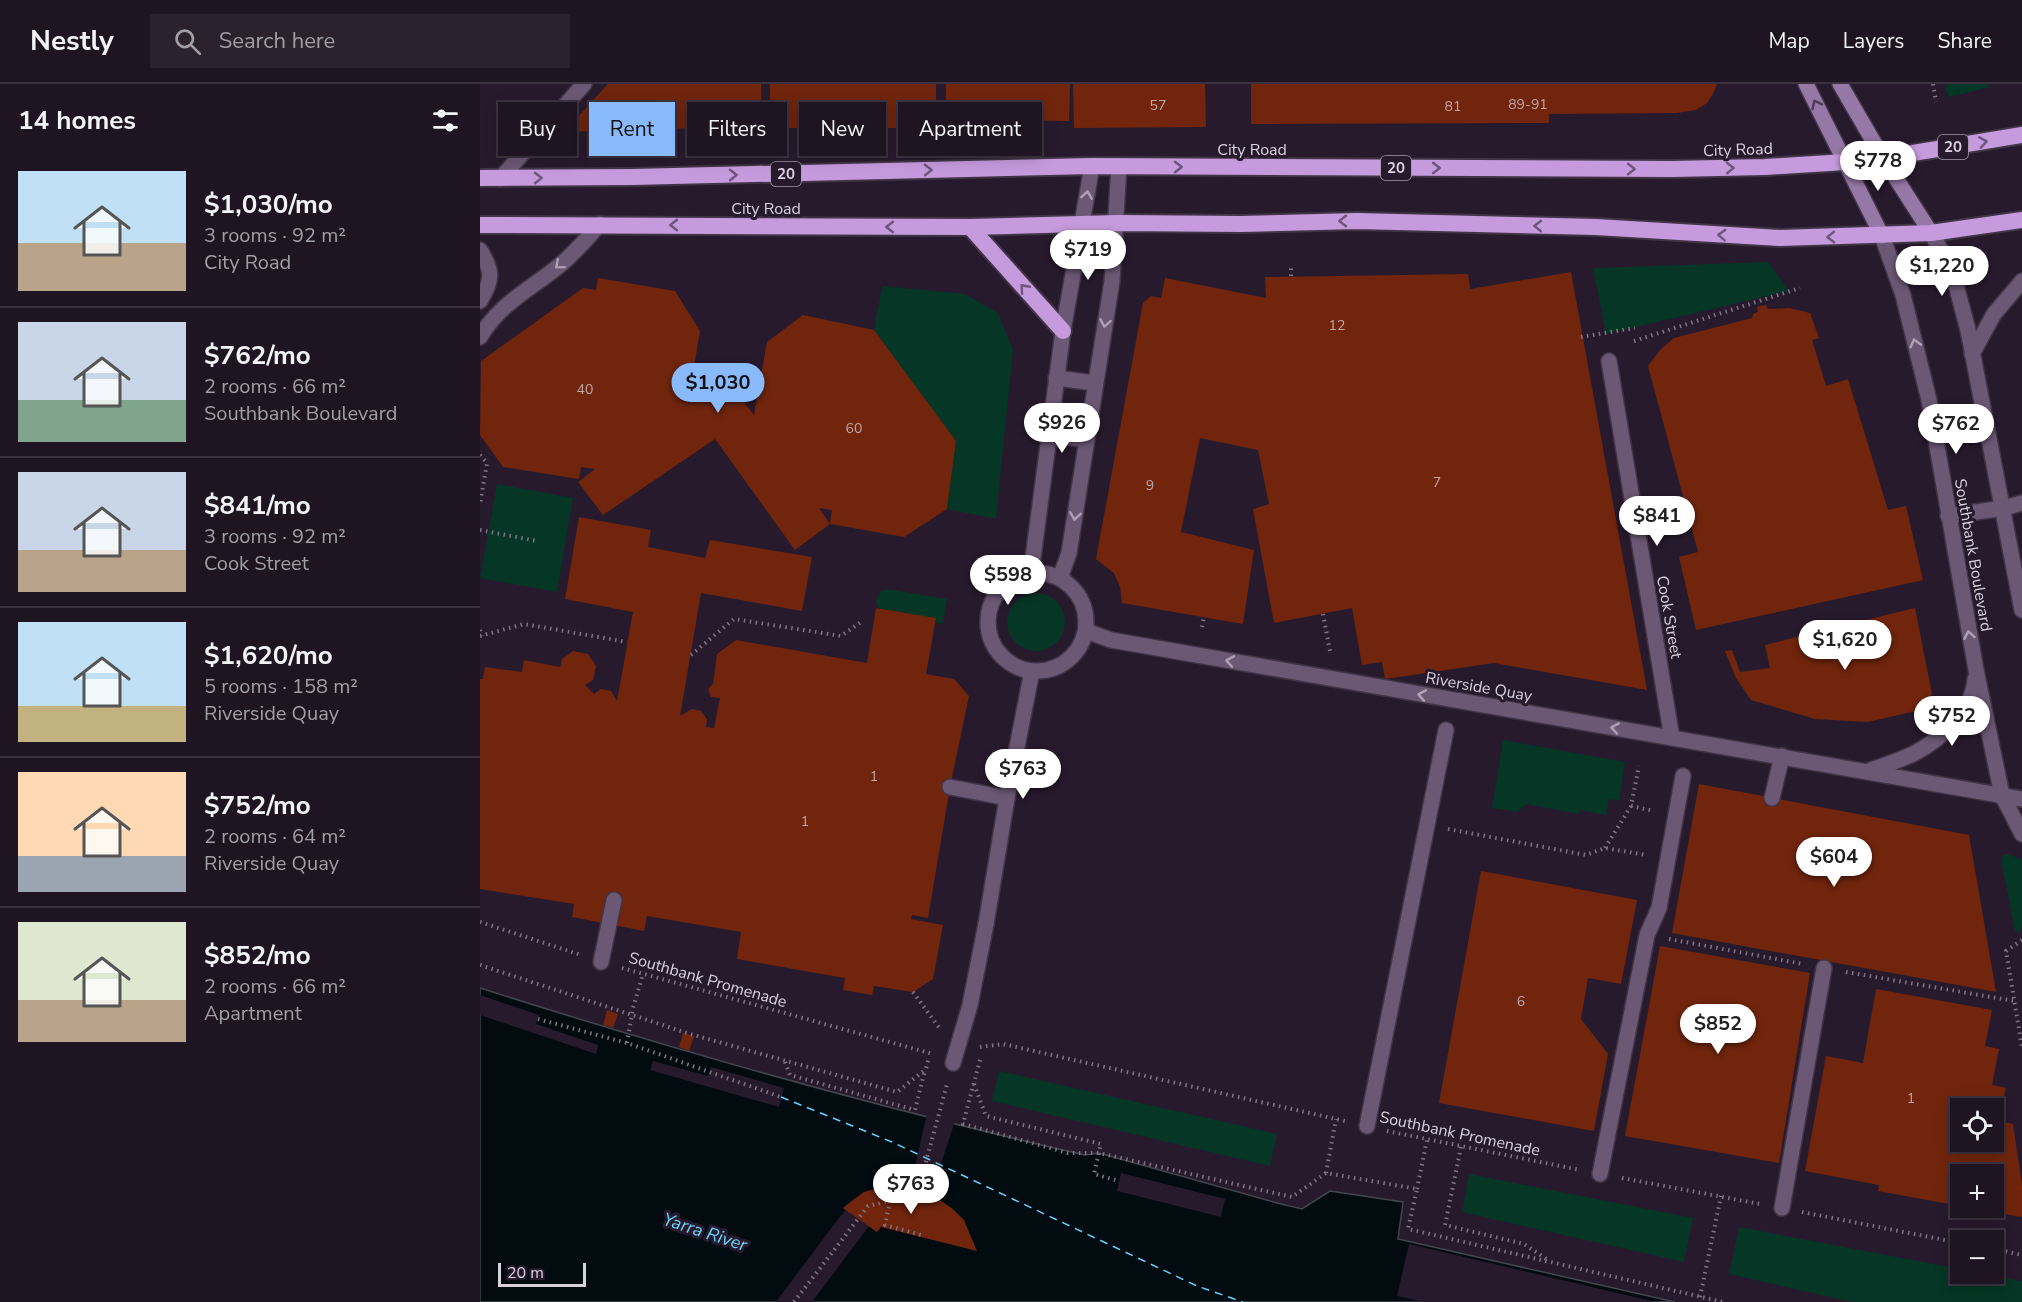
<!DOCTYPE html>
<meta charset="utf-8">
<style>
:root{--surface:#1e1422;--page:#2b212f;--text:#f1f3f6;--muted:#a19ea5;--line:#3c3340;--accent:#89bafc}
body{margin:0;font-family:"Nunito Sans",sans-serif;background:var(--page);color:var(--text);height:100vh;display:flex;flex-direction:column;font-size:22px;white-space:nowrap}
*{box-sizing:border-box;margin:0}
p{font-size:20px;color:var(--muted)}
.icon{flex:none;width:33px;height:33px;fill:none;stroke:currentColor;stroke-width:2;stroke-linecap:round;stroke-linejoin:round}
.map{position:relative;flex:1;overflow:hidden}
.details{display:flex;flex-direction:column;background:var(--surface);width:480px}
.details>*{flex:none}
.hud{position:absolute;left:18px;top:18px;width:570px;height:54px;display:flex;gap:12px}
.tools{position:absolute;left:1470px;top:1014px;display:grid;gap:12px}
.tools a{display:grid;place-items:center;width:54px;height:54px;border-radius:0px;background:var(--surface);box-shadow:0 3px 15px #0003,0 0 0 2px var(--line);font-size:30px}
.scale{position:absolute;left:18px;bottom:15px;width:88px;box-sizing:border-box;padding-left:6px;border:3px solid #dad1de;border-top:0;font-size:16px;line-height:21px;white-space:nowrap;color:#dad1de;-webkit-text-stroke:4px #281a2d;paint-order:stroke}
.price{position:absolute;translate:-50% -51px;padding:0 14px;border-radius:21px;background:#fff;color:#222;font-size:20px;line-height:39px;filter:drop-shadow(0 2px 3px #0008)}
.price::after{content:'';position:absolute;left:50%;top:36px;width:18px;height:14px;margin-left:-9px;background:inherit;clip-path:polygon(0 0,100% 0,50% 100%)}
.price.current{background:var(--accent);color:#111}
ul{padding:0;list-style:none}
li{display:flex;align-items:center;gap:18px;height:150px;padding:0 18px}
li+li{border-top:2px solid var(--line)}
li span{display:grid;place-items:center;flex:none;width:168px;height:120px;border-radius:0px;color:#555}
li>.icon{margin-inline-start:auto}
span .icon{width:72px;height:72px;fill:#fffc;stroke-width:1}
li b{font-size:26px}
h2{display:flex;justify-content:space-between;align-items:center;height:72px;padding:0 18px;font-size:26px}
.tag{padding:0 21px;border-radius:0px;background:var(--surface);box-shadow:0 3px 15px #0003,0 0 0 2px var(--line);font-size:21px;line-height:54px}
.tag.current{background:var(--accent);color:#111}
header{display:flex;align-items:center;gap:36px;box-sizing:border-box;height:84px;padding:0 30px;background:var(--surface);border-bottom:2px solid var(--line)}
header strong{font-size:28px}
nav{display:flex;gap:33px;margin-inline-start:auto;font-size:21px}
.search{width:420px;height:54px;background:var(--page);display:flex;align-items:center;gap:15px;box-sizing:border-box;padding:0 21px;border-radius:0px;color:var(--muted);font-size:22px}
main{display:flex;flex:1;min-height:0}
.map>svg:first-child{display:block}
.green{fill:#063625}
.water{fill:#010b10;stroke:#42464e;stroke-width:1.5}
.pier{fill:#281a2d}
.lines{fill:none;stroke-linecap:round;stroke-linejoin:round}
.ferry{stroke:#66d4fb;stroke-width:1.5;stroke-dasharray:8 6;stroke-linecap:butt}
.building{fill:#71250d;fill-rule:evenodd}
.service-casing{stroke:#413446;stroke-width:18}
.pedestrian-casing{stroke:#413446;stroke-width:18}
.minor-casing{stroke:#413446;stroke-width:18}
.secondary-casing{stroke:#413446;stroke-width:18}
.trunk-casing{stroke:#413446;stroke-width:20}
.path{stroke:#817585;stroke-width:4;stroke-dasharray:1.5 4.5;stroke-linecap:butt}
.service{stroke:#6b5875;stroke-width:15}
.pedestrian{stroke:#6b5875;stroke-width:15}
.minor{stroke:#6b5875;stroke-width:15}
.secondary{stroke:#9678a6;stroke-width:15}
.trunk{stroke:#c69bde;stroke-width:16}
.oneway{stroke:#4e3b57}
.oneway2{stroke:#6f547d}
.oneway3{stroke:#aea1b4}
.labels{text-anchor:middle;stroke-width:6;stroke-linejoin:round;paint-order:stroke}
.number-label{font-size:14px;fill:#c0a6aa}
.shield{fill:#281a2d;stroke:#a59aa9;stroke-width:1.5}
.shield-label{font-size:15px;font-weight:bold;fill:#dad1de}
.street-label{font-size:16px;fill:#dad1de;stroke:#281a2d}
.water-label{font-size:18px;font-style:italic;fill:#66d4fb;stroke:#281a2d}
</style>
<header>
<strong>Nestly</strong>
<div class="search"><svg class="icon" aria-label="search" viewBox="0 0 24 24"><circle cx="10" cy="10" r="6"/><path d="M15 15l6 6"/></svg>Search here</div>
<nav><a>Map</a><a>Layers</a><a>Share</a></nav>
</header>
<main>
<section class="details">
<h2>14 homes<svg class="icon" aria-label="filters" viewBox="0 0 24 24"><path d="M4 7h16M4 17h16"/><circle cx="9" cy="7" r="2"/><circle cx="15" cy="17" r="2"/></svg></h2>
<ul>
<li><span style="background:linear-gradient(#bfe0f5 60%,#b9a48a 0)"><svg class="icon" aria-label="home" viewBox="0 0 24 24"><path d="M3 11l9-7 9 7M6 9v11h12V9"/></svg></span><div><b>$1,030/mo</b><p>3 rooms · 92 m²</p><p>City Road</p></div></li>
<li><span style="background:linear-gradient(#c9d6e8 65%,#7fa58c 0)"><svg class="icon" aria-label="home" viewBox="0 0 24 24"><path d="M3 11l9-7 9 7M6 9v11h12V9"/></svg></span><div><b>$762/mo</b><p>2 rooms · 66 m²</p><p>Southbank Boulevard</p></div></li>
<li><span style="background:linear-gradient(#c9d6e8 65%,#b9a48a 0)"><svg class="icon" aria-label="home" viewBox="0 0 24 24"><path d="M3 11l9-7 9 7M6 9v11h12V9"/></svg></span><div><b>$841/mo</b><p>3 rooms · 92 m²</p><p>Cook Street</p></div></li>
<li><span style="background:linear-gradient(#bfe0f5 70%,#c2b280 0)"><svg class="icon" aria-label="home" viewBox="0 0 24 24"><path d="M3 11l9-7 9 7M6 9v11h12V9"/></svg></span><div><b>$1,620/mo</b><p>5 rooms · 158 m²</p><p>Riverside Quay</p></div></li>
<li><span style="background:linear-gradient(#ffd9b3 70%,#9aa5b1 0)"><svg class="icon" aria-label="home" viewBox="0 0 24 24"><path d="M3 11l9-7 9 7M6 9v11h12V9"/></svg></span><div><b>$752/mo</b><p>2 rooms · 64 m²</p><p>Riverside Quay</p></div></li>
<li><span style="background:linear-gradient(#dfe7d0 65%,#b9a48a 0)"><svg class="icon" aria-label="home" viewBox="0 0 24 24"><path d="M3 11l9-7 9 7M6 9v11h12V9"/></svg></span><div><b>$852/mo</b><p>2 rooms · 66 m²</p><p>Apartment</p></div></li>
</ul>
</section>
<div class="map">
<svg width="1542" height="1218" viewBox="0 0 1542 1218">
<rect width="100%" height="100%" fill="#281a2d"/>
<!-- green -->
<g class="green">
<path d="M 1467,0 L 1507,0 L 1510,3 L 1469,13 L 1465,4 Z"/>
<path d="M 1288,178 L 1309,207 L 1126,250 L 1113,184 Z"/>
<path d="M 402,202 L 485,210 L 518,229 L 533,266 L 516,435 L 467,425 L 476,357 L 394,246 Z"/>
<path d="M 17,400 L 93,414 L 77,508 L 0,494 Z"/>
<path d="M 407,505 L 467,515 L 463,540 L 404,528 L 398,523 L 396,517 L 401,507 Z"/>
<circle cx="556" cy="538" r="29"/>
<path d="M 1023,656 L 1145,678 L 1139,717 L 1129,715 L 1126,731 L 1100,726 L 1099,730 L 1046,720 L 1037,728 L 1012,724 Z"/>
<path d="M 1527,770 L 1541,775 L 1542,778 L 1542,839 L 1540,849 L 1535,847 L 1521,775 L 1523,771 Z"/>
<path d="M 519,987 L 797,1050 L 790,1082 L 512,1017 Z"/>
<path d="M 989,1090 L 1213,1134 L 1204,1178 L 982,1128 Z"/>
<path d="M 1259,1143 L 1480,1185 L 1480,1190 L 1502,1190 L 1542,1197 L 1542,1218 L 1372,1218 L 1249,1190 Z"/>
</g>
<!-- water -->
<path class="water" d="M 0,904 C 198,967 402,1025 605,1071 L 619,1069 L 797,1119 L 822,1125 L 850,1107 L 923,1118 L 918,1155 L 1195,1218 L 0,1218 Z"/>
<!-- pier -->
<g class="pier">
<path d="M 0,911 L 59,931 L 56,940 L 118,961 L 116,970 L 0,931 Z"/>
<path d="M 173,977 L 228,992 L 231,983 L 304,1004 L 299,1023 L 170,986 Z"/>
<path d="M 447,1029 L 475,1037 L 451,1110 L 410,1145 L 401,1143 L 397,1148 L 389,1142 L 332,1218 L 296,1218 L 365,1126 L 363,1124 L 372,1116 L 384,1108 L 396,1104 L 411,1101 L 431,1100 Z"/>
<path d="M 641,1089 L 745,1115 L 741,1133 L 637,1107 Z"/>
<path d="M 929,1160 L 1176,1218 L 944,1218 L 917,1212 Z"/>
</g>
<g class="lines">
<!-- ferry -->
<path class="ferry" d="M 301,1013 L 412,1058 L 717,1202 L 763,1218"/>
</g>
<!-- building -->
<g class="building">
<path d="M 128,0 L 281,0 L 282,42 L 84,48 Z"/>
<rect x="290" y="0" width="166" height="44"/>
<path d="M 466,0 L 590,0 L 589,37 L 466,35 Z"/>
<path d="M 593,0 L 725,0 L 726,43 L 594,44 Z"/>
<path d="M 771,0 L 1237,0 L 1234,8 L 1227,19 L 1216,26 L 1197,29 L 1069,30 L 1069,39 L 771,40 Z"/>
<path d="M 1091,188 L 1167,606 L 1014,579 L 905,595 L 902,578 L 882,581 L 872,524 L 794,539 L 773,425 L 789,420 L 778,366 L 720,354 L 701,448 L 774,466 L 763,540 L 642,519 L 640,503 L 634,489 L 616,475 L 663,219 L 671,212 L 681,214 L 685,194 L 786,214 L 785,193 L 988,190 L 990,205 Z"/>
<path d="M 118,194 L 195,207 L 220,247 L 208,320 L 246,295 L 274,331 L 287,258 L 323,231 L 394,246 L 476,357 L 467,425 L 424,453 L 350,440 L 352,426 L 339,424 L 350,440 L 315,466 L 235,355 L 123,431 L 98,398 L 115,385 L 101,383 L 99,395 L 23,383 L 0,351 L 1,277 L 103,204 L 116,206 Z"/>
<path d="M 1286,221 L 1288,225 L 1309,224 L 1330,229 L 1339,254 L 1332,256 L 1346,302 L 1368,295 L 1408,426 L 1426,422 L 1443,496 L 1216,546 L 1199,473 L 1218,468 L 1168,282 L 1180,266 L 1194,254 L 1272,234 L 1273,230 L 1278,228 L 1277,223 Z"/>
<path d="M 99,433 L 171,446 L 168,463 L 225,474 L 230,456 L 332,473 L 322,527 L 221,509 L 200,632 L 212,625 L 221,627 L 227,635 L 226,643 L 234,644 L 240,614 L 231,613 L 228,605 L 233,600 L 237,570 L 256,556 L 387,579 L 396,524 L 456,534 L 446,590 L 474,595 L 489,612 L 470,703 L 448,834 L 432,831 L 431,835 L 463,841 L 453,895 L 433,908 L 394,902 L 392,911 L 363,906 L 365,894 L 257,875 L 261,848 L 167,832 L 164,847 L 92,833 L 94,820 L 0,805 L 0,595 L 3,595 L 5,583 L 42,588 L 44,576 L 80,583 L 82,575 L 93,567 L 108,570 L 116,582 L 113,596 L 105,601 L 114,610 L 121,605 L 131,607 L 137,617 L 153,528 L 85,515 Z"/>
<path d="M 1435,524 L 1452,610 L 1436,627 L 1388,638 L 1335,635 L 1271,616 L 1256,594 L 1245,567 L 1252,566 L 1260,588 L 1290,584 L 1285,561 Z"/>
<path d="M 1219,700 L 1489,751 L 1516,908 L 1192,849 Z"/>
<path d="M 1001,787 L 1157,816 L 1141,900 L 1108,894 L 1101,935 L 1128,970 L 1114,1047 L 959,1019 Z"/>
<path d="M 1180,862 L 1330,889 L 1299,1079 L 1145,1052 Z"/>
<path d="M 1396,905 L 1512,926 L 1505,962 L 1519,965 L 1512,1001 L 1526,1004 L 1518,1037 L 1533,1040 L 1542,1102 L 1542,1133 L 1494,1125 L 1514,1124 L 1514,1090 L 1480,1090 L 1480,1122 L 1398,1107 L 1399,1101 L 1325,1087 L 1346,972 L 1383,979 ZM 1480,1024 L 1514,1024 L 1514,1058 L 1480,1058 Z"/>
<path d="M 127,926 L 138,930 L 133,944 L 123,941 Z"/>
<path d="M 203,949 L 214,952 L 209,967 L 199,963 Z"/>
<path d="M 411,1101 L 431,1101 L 451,1110 L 473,1125 L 484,1136 L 497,1167 L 401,1143 L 397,1148 L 363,1124 L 384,1108 Z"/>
</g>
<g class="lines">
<!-- service casing -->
<g class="service-casing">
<g id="service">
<path d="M 0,166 C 13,187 13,196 0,217"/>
<path d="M 0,253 C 20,219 51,205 80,181 C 95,169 107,154 120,140"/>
<path d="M 576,294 L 615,299"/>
<path d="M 568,350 L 607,356"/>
<path d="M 470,703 L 527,714"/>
<path d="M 1292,714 L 1302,672"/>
</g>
</g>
<!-- pedestrian casing -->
<g class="pedestrian-casing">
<g id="pedestrian">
<path d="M 121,878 L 134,816"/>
<path d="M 473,979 L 490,921 L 506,840"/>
<path d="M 887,1042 L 966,646"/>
<path d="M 1120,1090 L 1167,851 L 1179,824 L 1203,692"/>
<path d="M 1302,1124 L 1344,884"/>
</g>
</g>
<!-- minor casing -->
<g class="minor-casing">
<g id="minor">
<path d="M 20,95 L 104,0"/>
<path d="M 1451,149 L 1472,186 L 1488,246 L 1542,526"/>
<path d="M 1402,152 L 1423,211 L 1449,316 L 1496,586 L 1522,711 L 1542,750"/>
<path d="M 1492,270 L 1514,230 L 1542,197"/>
<path d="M 1129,277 L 1192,654"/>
<path d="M 1468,432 L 1524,424 L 1542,419"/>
<path d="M 551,489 L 583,247 L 612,82"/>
<circle cx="557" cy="538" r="49"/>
<path d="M 580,494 L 589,469 L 632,197 L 639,82"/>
<path d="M 606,547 L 631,556 L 1542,715"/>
<path d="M 1391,686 C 1405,681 1421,676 1435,669 C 1461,655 1493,627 1495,595"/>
<path d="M 506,840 L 527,714 L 552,587"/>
</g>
</g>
<!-- secondary casing -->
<g class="secondary-casing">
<g id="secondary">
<path d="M 1326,0 L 1402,152"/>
<path d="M 1360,0 L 1403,74 L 1451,149"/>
</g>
</g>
<!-- trunk casing -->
<g class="trunk-casing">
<g id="trunk">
<path d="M 0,94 L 152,93 L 612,82 L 1192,85 L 1285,83 L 1365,78 L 1403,74 L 1542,51"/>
<path d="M 0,141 L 490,143 L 637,139 L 761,140 L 877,137 L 1116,143 L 1300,154 L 1451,149 L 1542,136"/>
<path d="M 490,143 L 583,247"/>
</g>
</g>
<!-- path -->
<g class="path">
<path d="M 1453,0 L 1456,18"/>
<path d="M 811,192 L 811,184"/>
<path d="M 1101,253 L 1155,244"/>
<path d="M 1154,257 L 1320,204"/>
<path d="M 0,371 L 7,379 L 0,420"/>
<path d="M 0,446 L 57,457"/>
<path d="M 843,530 L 850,567"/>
<path d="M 722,543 L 724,533"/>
<path d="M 0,546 L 2,552"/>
<path d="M 0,552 L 44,540 L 147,558"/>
<path d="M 211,571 L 254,535 L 361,552 L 381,538"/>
<path d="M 1151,722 L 1174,727"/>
<path d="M 968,745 L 1106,771 L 1125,764 L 1166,771"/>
<path d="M 1125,764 L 1151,722 L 1159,682"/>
<path d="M 0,838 L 101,871"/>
<path d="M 1189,855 L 1323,880"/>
<path d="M 1542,856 L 1526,867 L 1542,963"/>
<path d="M 0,881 L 210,950 L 417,1008 L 446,985 L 449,973"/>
<path d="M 142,884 L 453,970"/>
<path d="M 1366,888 L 1534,917"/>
<path d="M 433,908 L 460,945"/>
<path d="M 58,935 L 147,959 L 301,1013"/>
<path d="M 147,959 L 153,924 L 163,890"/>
<path d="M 500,963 L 523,960 L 865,1037"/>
<path d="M 500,976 L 483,1040 L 588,1069 L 619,1069 L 812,1113 L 846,1089 L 937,1105 L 928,1145 L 1243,1218"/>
<path d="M 305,978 L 310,991 L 435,1026 L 445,986"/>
<path d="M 494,1000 L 506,1032 L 621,1060 L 614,1090 L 639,1097"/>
<path d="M 907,1047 L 1100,1086"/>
<path d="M 981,1063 L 965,1141 L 1044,1160 L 1068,1176"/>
<path d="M 846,1089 L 856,1035"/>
<path d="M 1142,1094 L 1280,1120"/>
<path d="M 937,1105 L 947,1056"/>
<path d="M 410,1117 L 405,1141 L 441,1151"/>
<path d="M 1322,1128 L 1480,1159"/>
<path d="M 1514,1165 L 1542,1171"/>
<path d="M 1220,1213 L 1241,1112"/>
<path d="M 314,1218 L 388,1122 L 410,1117 L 435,1118 L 467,1000"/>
</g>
<!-- service -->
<use href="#service" class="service"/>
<!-- pedestrian -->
<use href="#pedestrian" class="pedestrian"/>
<!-- minor -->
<use href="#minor" class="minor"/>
<!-- secondary -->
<use href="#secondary" class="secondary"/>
<!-- trunk -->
<use href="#trunk" class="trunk"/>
</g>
<!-- one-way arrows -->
<defs><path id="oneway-chevron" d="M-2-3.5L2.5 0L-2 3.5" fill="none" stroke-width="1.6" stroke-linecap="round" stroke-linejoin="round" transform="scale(1.5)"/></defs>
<use class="oneway" href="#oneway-chevron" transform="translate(1336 20) rotate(-116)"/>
<g class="oneway2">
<use href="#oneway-chevron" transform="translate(1503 58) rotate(-9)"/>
<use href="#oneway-chevron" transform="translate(698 83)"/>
<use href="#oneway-chevron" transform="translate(956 84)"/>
<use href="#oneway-chevron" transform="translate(1250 84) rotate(-1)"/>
<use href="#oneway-chevron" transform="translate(1151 85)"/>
<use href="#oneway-chevron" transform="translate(448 86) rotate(-1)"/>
<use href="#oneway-chevron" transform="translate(253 91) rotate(-1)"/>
<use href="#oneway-chevron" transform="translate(58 94) rotate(-1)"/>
<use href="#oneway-chevron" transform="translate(863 137) rotate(180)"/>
<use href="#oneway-chevron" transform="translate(194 141) rotate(-180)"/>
<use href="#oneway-chevron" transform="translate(1058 142) rotate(-179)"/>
<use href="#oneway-chevron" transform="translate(410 143) rotate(-180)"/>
<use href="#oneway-chevron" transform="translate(1242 151) rotate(-177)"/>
<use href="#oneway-chevron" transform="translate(1351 153) rotate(179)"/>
<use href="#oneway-chevron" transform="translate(544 204) rotate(-132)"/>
</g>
<g class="oneway3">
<use href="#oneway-chevron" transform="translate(607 111) rotate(-81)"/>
<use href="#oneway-chevron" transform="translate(79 181) rotate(140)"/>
<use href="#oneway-chevron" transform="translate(625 239) rotate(100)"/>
<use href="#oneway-chevron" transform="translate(1435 259) rotate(-104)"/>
<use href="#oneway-chevron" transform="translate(595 432) rotate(99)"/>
<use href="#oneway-chevron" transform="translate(1489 551) rotate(-100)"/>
<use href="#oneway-chevron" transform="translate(750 577) rotate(-170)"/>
<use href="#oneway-chevron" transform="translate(942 611) rotate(-170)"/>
<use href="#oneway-chevron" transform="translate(1135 644) rotate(-170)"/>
</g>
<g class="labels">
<!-- number labels -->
<g class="number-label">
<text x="1048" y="25">89-91</text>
<text x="678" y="26">57</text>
<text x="973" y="27">81</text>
<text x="857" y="246">12</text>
<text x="105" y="310">40</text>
<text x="374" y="349">60</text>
<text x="957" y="403">7</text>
<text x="670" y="406">9</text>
<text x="394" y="697">1</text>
<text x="325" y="742">1</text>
<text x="1041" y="922">6</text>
<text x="1431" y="1019">1</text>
</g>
<!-- shield labels -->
<g class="shield">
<rect x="1458" y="51" width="30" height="24" rx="4.5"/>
<rect x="901" y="72" width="30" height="24" rx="4.5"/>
<rect x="291" y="78" width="30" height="24" rx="4.5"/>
</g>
<g class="shield-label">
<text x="1473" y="68">20</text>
<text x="916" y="89">20</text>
<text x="306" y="95">20</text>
</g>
<!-- street labels -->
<g class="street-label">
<text x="772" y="71">City Road</text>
<text transform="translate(1258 65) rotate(-2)" y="6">City Road</text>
<text x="286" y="130">City Road</text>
<text transform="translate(1494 471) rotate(80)" y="6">Southbank Boulevard</text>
<text transform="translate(1190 533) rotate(80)" y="6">Cook Street</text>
<text transform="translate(999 602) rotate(10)" y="6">Riverside Quay</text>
<text transform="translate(228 895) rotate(16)" y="6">Southbank Promenade</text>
<text transform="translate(980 1049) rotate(12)" y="6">Southbank Promenade</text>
</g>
<!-- water labels -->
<g class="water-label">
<text transform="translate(225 1148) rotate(18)" y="6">Yarra River</text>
</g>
</g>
</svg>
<div class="tools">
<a><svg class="icon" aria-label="locate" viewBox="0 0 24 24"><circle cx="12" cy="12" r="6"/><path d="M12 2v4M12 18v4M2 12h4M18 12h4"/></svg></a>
<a>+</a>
<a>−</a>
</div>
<div class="scale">20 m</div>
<b class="price" style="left:1398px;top:108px">$778</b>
<b class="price" style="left:608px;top:197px">$719</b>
<b class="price" style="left:1462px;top:213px">$1,220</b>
<b class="price current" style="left:238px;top:330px">$1,030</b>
<b class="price" style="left:582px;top:370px">$926</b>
<b class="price" style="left:1476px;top:371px">$762</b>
<b class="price" style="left:1177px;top:463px">$841</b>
<b class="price" style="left:528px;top:522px">$598</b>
<b class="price" style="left:1365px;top:587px">$1,620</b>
<b class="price" style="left:1472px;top:663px">$752</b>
<b class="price" style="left:543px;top:716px">$763</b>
<b class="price" style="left:1354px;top:804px">$604</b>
<b class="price" style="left:1238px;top:971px">$852</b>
<b class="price" style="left:431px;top:1131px">$763</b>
<div class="hud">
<a class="tag">Buy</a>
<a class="tag current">Rent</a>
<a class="tag">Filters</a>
<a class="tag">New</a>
<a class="tag">Apartment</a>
</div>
</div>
</main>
